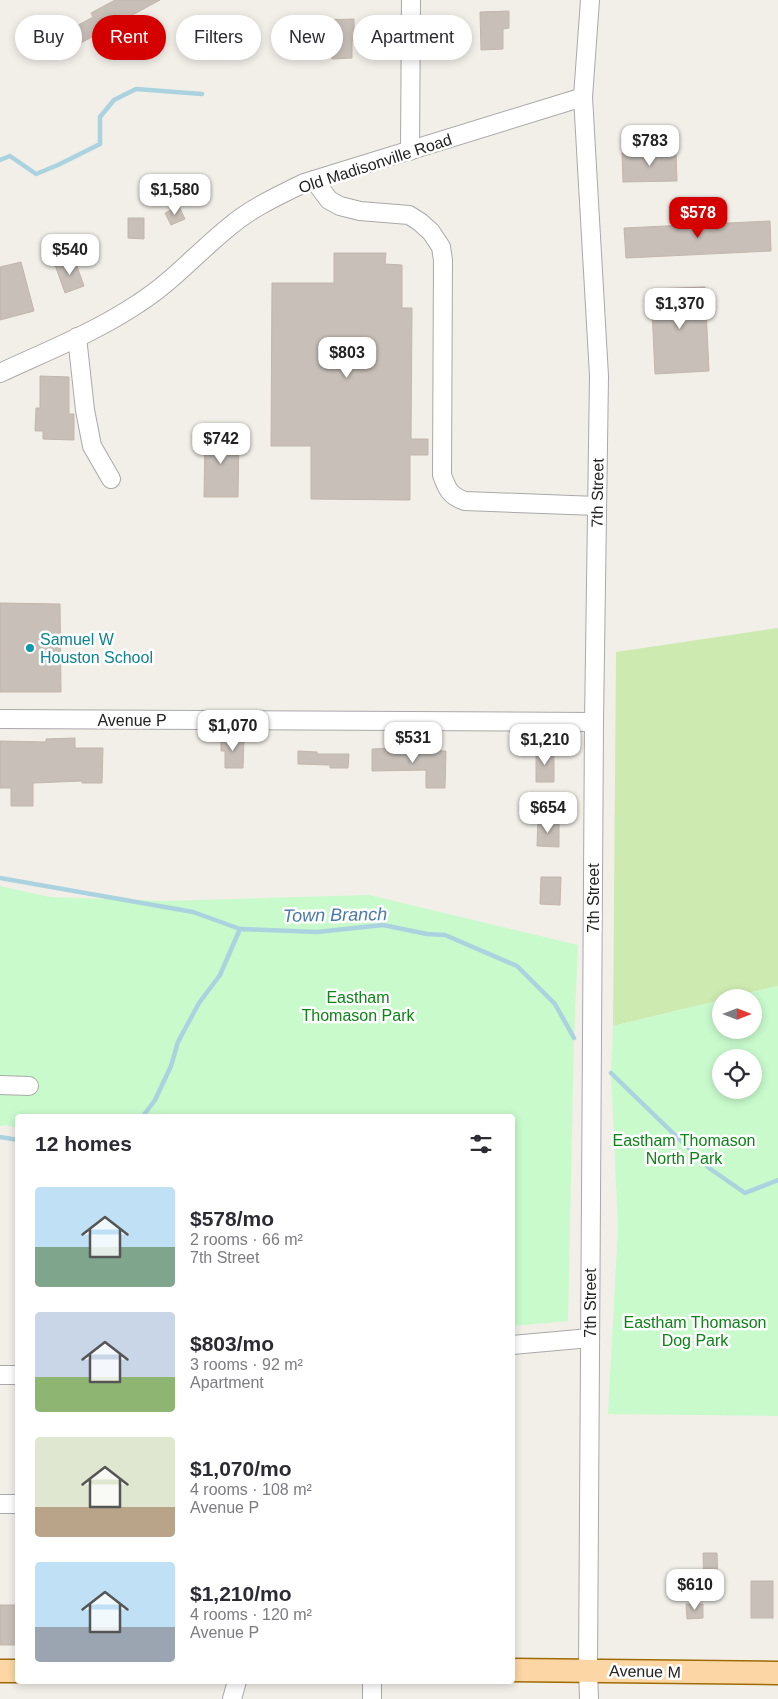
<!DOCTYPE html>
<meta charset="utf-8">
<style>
:root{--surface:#fff;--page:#f7f7f7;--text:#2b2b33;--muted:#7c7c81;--accent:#d40000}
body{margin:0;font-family:Helvetica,sans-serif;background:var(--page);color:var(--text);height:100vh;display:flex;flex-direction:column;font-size:19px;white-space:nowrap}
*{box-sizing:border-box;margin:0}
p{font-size:16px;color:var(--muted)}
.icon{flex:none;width:28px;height:28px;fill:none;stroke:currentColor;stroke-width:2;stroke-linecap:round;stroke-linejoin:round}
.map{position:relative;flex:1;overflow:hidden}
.drawer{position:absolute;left:15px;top:1114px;width:500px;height:570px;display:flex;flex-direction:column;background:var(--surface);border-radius:5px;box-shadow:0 2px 8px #0003}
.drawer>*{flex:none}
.banner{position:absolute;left:15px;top:15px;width:500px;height:45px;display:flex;gap:10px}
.needle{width:32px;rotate:90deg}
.buttons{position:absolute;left:712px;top:989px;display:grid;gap:10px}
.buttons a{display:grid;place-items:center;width:50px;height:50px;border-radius:50%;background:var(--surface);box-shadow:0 2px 8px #0003;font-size:25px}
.price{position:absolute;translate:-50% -42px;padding:0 11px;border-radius:10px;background:#fff;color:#222;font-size:16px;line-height:32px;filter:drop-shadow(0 1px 2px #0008)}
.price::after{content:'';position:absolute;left:50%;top:30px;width:15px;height:11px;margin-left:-8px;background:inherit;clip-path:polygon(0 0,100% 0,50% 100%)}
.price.selected{background:var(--accent);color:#fff}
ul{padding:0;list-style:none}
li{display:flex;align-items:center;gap:15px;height:125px;padding:0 20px}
li span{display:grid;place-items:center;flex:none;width:140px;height:100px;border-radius:5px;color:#555}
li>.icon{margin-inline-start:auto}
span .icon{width:60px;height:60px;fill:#fffc;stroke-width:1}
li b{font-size:21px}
h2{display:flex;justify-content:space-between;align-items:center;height:60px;padding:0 20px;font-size:21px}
.tag{padding:0 18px;border-radius:22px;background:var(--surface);box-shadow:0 2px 8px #0003;font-size:18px;line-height:45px}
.tag.selected{background:var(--accent);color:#fff}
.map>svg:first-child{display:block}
.grass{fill:#cdebb0}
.park{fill:#c8facc;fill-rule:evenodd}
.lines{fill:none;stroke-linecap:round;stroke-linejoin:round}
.stream{stroke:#aad3df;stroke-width:4.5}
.building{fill:#c7bfb8;stroke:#c4b6ab}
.minor-casing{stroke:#a9a9a9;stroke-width:20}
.major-casing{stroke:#a06b00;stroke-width:25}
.minor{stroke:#fff;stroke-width:18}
.major{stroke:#fcd6a4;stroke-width:22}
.culture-dot{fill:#0f9aa8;stroke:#fff;stroke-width:2}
.labels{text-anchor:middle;stroke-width:5;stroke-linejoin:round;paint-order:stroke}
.street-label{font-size:16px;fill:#222;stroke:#fff}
.culture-label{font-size:16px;fill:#0d838f;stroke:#fff;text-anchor:start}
.park-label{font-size:16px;fill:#0c8416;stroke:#fff}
.water-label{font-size:18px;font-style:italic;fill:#4a7aab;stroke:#fff}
</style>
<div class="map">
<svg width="778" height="1699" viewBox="0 0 778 1699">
<rect width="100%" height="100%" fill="#f2efe9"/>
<!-- grass -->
<path class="grass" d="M 778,628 L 778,986 L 730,997 L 721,998 L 721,1000 L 613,1026 L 616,652 Z"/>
<!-- park -->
<g class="park">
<path d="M 0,886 L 50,897 L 164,901 L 369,895 L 578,945 L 574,1038 L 568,1321 L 513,1326 L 512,1116 L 18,1116 L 17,1128 L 6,1125 L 0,1126 Z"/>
<path d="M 778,986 L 778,1416 L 608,1414 L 618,1228 L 611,1073 L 613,1026 L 721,1000 L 721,1030 L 754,1030 L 754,998 L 730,997 ZM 721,1058 L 754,1058 L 754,1090 L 721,1090 Z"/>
</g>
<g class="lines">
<!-- stream -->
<g class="stream">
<path d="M 0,160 L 10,156 L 36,174 L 58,165 L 100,144 L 100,117 L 114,100 L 136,89 L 202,94"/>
<path d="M 0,878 L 193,912 L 240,929 L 317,932 L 383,925 L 427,934 L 445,935 L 517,966 L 555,1004 L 574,1038"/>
<path d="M 611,1073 L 709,1168 L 745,1193 L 778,1180"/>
<path d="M 143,1116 L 155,1100 L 171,1066 L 178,1042 L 199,1003 L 220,975 L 240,929"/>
<path d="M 0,1137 L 18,1140"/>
</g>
</g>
<!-- building -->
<g class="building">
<path d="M 115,0 L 160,0 L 68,50 L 60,35 L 93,17 L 91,13 Z"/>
<path d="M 509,11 L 509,28 L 503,29 L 503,49 L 481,50 L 480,12 Z"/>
<path d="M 354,19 L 354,41 L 352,41 L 352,58 L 332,59 L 331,38 L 323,39 L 322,20 Z"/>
<path d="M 676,152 L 677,181 L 623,182 L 622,153 Z"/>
<path d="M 179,206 L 185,219 L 171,225 L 165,213 Z"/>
<path d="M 128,218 L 144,218 L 144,239 L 128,238 Z"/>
<path d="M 770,221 L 771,251 L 626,258 L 624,228 Z"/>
<path d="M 334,253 L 386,253 L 385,264 L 402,265 L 402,308 L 412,308 L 411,439 L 428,439 L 428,455 L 410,455 L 410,500 L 311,499 L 311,446 L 271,446 L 272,283 L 334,283 Z"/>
<path d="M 74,258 L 84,286 L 65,293 L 55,265 Z"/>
<path d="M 21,262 L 34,311 L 0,320 L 0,267 Z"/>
<path d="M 705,287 L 709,371 L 655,374 L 651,289 Z"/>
<path d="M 40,376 L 69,377 L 69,414 L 74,414 L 74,440 L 43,439 L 43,431 L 35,431 L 36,408 L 40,408 Z"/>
<path d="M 205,432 L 239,433 L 238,497 L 204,497 Z"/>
<path d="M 0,603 L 60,604 L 61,692 L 0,692 Z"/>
<path d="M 75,738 L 75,748 L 103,748 L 102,783 L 82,783 L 82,781 L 33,783 L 33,806 L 11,806 L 11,788 L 0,788 L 0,741 L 46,742 L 46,739 Z"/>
<path d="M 221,738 L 244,739 L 243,768 L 225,768 L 225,751 L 221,751 Z"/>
<path d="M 396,748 L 396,750 L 446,751 L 445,788 L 426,788 L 426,770 L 372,771 L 372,749 Z"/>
<path d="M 536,750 L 554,751 L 554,782 L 536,782 Z"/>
<path d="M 298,751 L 317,752 L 317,754 L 349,754 L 348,768 L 330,768 L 330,765 L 298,764 Z"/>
<path d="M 538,820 L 559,821 L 559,847 L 537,846 Z"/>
<path d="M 541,877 L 561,877 L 560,905 L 540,904 Z"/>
<path d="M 703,1553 L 717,1553 L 718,1586 L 704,1586 Z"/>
<rect x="751" y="1581" width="22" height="37"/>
<path d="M 686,1604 L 703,1604 L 703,1618 L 687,1619 Z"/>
<rect x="0" y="1605" width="16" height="40"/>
</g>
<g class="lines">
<!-- minor casing -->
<g class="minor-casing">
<g id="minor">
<path d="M 410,151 L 411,0"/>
<path d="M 314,180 L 329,200 L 340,206 L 360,211 L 409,215 L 420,222 L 431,232 L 441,247 L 443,260 L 442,475 C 447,489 450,496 465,501 L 597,506"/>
<path d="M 77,337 L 85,410 L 92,446 L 111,479"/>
<path d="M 0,373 C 47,351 96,332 139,303 C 172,282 198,252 229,227 C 251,208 278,196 304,183 L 583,97"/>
<path d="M 0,719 L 594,722"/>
<path d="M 0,1085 L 29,1086"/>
<path d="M 512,1345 L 590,1338"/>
<path d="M 0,1375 L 18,1375"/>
<path d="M 0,1504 L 18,1504"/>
<path d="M 372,1681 L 372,1699"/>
<path d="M 232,1699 L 237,1681"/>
<path d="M 589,1699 L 588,1670 L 594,722 L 599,376 L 583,97 L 590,0"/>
</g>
</g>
<!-- major casing -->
<g class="major-casing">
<g id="major">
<path d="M 512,1670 L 778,1673"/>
<path d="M 0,1671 L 18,1671"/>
</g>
</g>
<!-- minor -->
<use href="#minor" class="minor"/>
<!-- major -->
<use href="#major" class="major"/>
</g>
<!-- markers -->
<circle class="culture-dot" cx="30" cy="648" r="5"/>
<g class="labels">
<!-- street labels -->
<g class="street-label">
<text transform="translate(375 163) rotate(-18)" y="6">Old Madisonville Road</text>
<text transform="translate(597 493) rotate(-89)" y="6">7th Street</text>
<text x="132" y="726">Avenue P</text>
<text transform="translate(593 898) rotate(-90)" y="6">7th Street</text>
<text transform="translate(590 1303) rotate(-90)" y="6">7th Street</text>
<text transform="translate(645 1671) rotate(1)" y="6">Avenue M</text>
</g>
<!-- culture labels -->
<g class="culture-label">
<text x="40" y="645">Samuel W<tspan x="40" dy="18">Houston School</tspan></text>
</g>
<!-- park labels -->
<g class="park-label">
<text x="358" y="1003">Eastham<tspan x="358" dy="18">Thomason Park</tspan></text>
<text x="684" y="1146">Eastham Thomason<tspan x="684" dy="18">North Park</tspan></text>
<text x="695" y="1328">Eastham Thomason<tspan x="695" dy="18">Dog Park</tspan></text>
</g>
<!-- water labels -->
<g class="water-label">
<text transform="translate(335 915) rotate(-1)" y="6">Town Branch</text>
</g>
</g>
</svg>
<div class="buttons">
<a><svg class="needle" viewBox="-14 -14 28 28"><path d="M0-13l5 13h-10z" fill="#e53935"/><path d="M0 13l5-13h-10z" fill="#7c7c81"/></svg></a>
<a><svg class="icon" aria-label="locate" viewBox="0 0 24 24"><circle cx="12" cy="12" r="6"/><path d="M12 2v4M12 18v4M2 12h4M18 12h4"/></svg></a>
</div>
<b class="price" style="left:650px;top:167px">$783</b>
<b class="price" style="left:175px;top:216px">$1,580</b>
<b class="price selected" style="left:698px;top:239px">$578</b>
<b class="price" style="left:70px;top:276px">$540</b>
<b class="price" style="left:680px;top:330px">$1,370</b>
<b class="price" style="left:347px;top:379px">$803</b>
<b class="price" style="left:221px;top:465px">$742</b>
<b class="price" style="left:233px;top:752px">$1,070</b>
<b class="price" style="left:413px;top:764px">$531</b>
<b class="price" style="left:545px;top:766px">$1,210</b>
<b class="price" style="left:548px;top:834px">$654</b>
<b class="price" style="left:695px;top:1611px">$610</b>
<div class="banner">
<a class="tag">Buy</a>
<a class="tag selected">Rent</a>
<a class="tag">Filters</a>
<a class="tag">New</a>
<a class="tag">Apartment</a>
</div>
<section class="drawer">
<h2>12 homes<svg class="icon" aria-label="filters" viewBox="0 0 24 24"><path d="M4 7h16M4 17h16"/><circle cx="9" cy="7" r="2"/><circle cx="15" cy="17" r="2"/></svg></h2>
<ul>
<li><span style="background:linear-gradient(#bfe0f5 60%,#7fa58c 0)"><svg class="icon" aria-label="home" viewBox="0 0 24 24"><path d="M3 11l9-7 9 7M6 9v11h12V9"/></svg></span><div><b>$578/mo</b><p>2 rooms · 66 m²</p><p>7th Street</p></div></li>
<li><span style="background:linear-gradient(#c9d6e8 65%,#8fb573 0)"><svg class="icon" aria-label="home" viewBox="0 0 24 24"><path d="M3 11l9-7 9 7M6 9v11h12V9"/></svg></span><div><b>$803/mo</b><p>3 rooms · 92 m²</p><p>Apartment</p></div></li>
<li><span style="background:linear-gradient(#dfe7d0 70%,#b9a48a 0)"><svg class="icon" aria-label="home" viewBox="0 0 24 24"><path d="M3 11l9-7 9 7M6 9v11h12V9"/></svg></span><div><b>$1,070/mo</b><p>4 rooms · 108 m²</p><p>Avenue P</p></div></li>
<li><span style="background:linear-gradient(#bfe0f5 65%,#9aa5b1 0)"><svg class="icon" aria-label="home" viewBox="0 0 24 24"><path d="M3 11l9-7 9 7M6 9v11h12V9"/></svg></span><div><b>$1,210/mo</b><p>4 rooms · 120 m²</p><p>Avenue P</p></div></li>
</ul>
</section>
</div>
